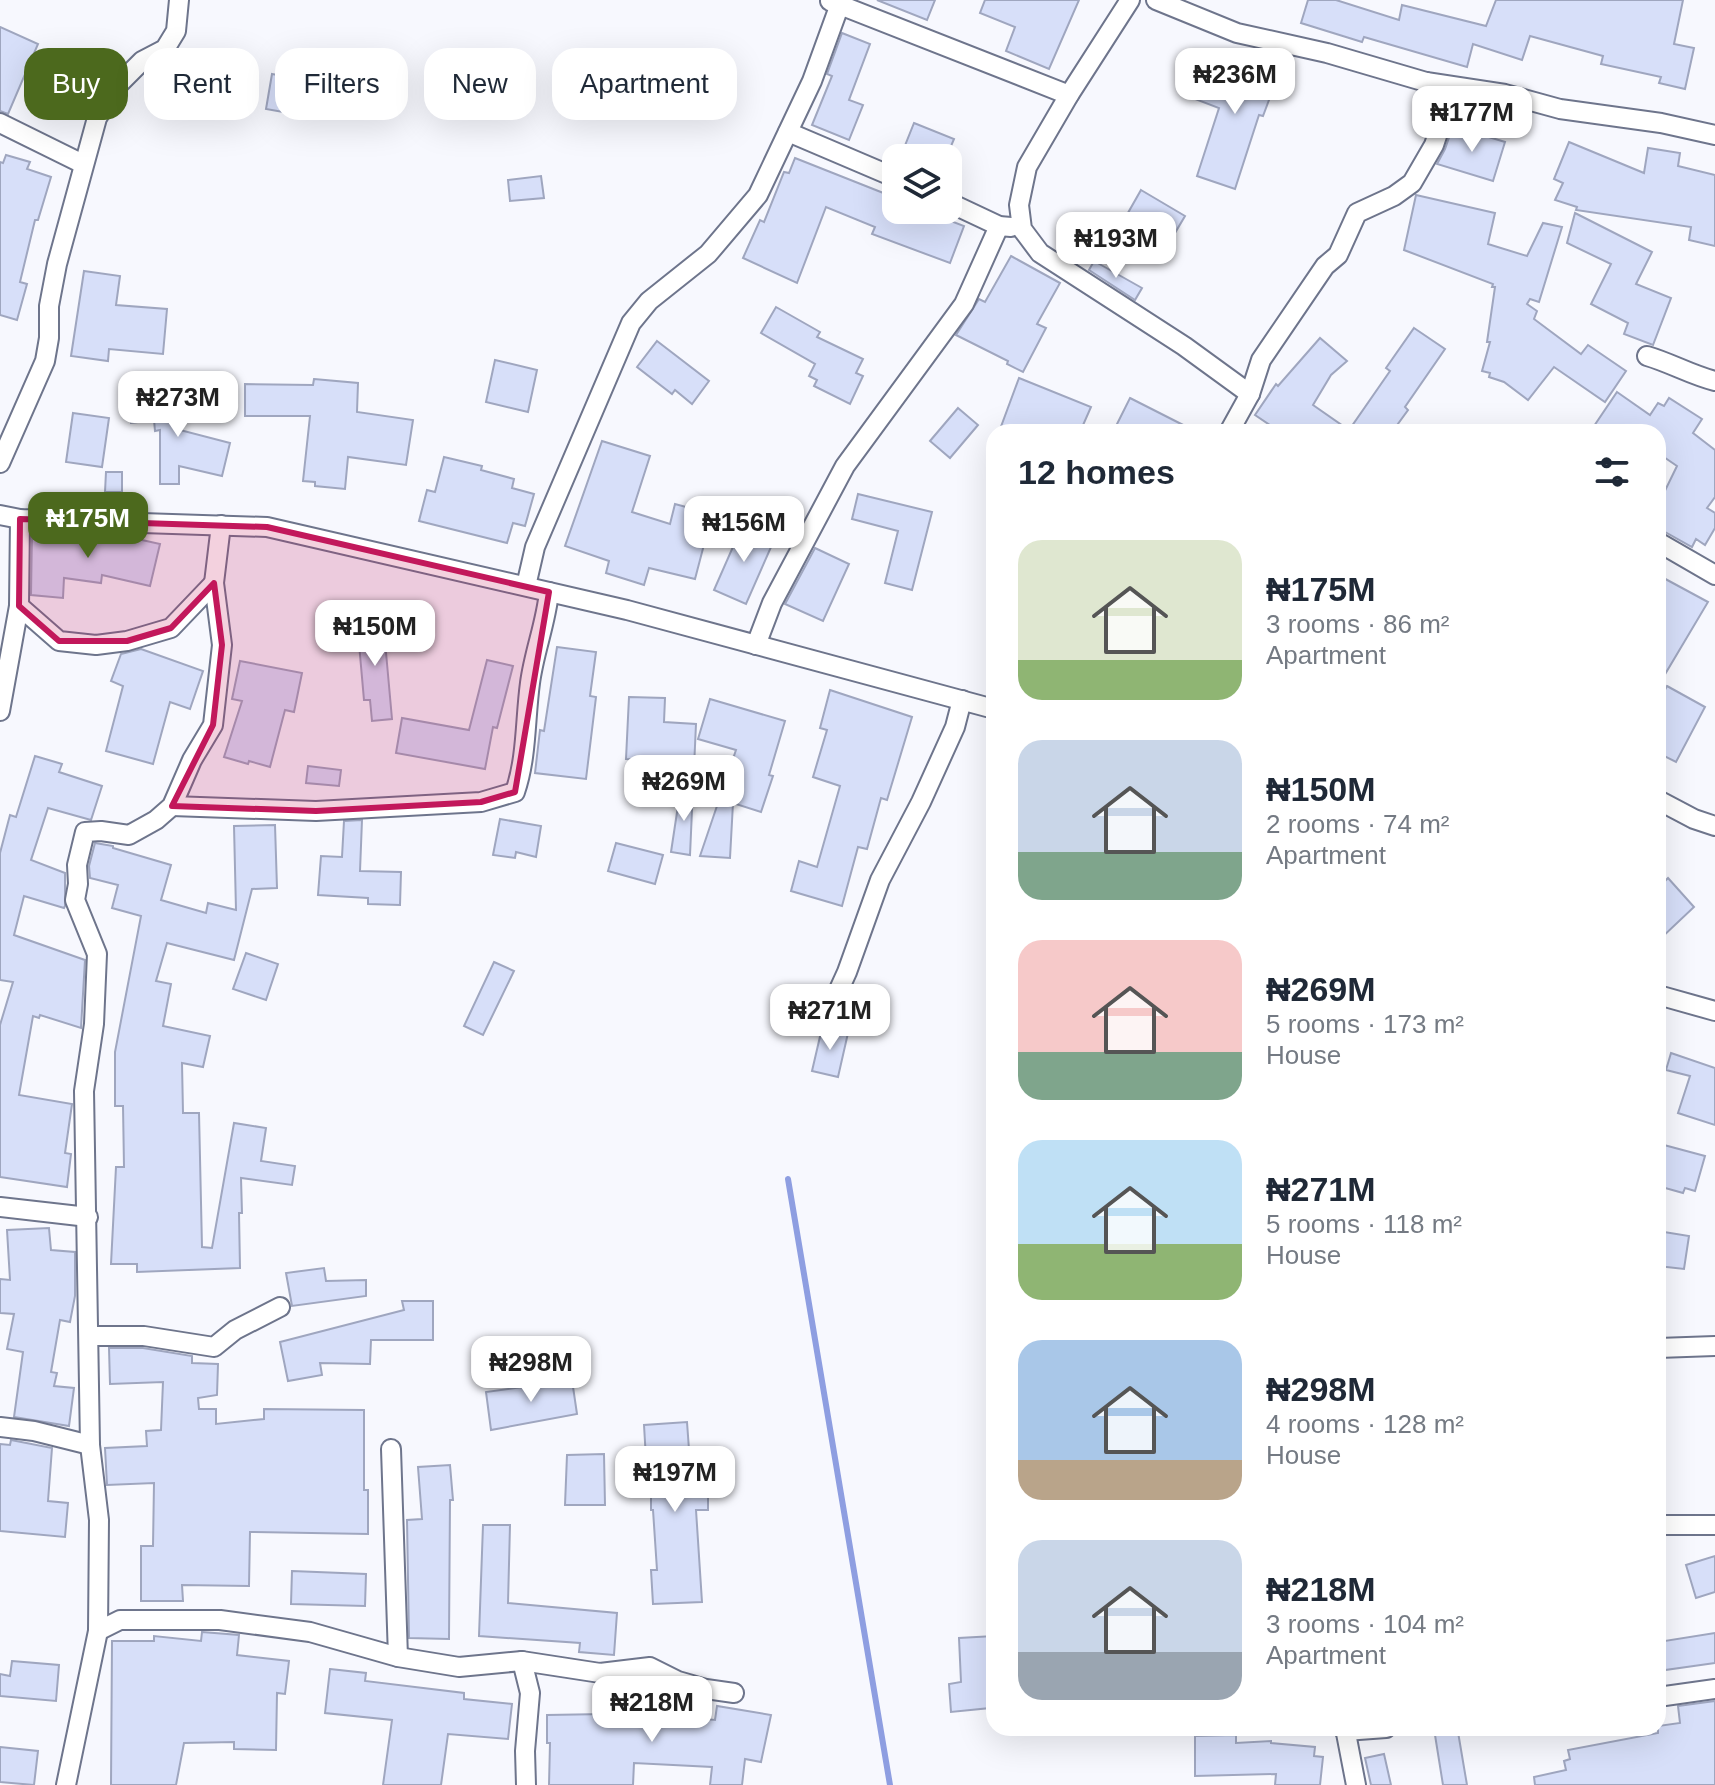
<!DOCTYPE html>
<meta charset="utf-8">
<style>
:root{--surface:#fff;--page:#f2f2f3;--text:#1f2937;--muted:#747a83;--accent:#4c691d}
body{margin:0;font-family:Helvetica,sans-serif;background:var(--page);color:var(--text);height:100vh;display:flex;flex-direction:column;font-size:30px;white-space:nowrap}
*{box-sizing:border-box;margin:0}
p{font-size:26px;color:var(--muted)}
.icon{flex:none;width:44px;height:44px;fill:none;stroke:currentColor;stroke-width:2;stroke-linecap:round;stroke-linejoin:round}
.map{position:relative;flex:1;overflow:hidden}
.side{position:absolute;left:986px;top:424px;width:680px;height:1312px;display:flex;flex-direction:column;background:var(--surface);border-radius:24px;box-shadow:0 8px 32px #0002}
.side>*{flex:none}
.hud{position:absolute;left:24px;top:48px;width:760px;height:72px;display:flex;gap:16px}
.fabs{position:absolute;left:882px;top:144px;display:grid;gap:16px}
.fabs a{display:grid;place-items:center;width:80px;height:80px;border-radius:16px;background:var(--surface);box-shadow:0 8px 32px #0002;font-size:40px}
.price{position:absolute;translate:-50% -68px;padding:0 18px;border-radius:16px;background:#fff;color:#222;font-size:26px;line-height:52px;filter:drop-shadow(0 2px 4px #0008)}
.price::after{content:'';position:absolute;left:50%;top:48px;width:24px;height:18px;margin-left:-12px;background:inherit;clip-path:polygon(0 0,100% 0,50% 100%)}
.price.current{background:var(--accent);color:#fff}
ul{padding:0;list-style:none}
li{display:flex;align-items:center;gap:24px;height:200px;padding:0 32px}
li span{display:grid;place-items:center;flex:none;width:224px;height:160px;border-radius:24px;color:#555}
li>.icon{margin-inline-start:auto}
span .icon{width:96px;height:96px;fill:#fffc;stroke-width:1}
li b{font-size:34px}
h2{display:flex;justify-content:space-between;align-items:center;height:96px;padding:0 32px;font-size:34px}
.tag{padding:0 28px;border-radius:24px;background:var(--surface);box-shadow:0 8px 32px #0002;font-size:28px;line-height:72px}
.tag.current{background:var(--accent);color:#fff}
.map>svg:first-child{display:block}
.lines{fill:none;stroke-linecap:round;stroke-linejoin:round}
.stream{stroke:#8e9ee1;stroke-width:6}
.building{fill:#d7dff9;stroke:#9fa6bf;stroke-width:2}
.street-casing{stroke:#6e758c;stroke-width:22}
.street{stroke:#fff;stroke-width:18}
.marked{fill:#c2185b;fill-opacity:0.2;stroke:#c2185b;stroke-width:6;stroke-linejoin:round}
</style>
<div class="map">
<svg width="1715" height="1785" viewBox="0 0 1715 1785">
<rect width="100%" height="100%" fill="#f7f8fe"/>
<g class="lines">
<!-- stream -->
<path class="stream" d="M 788,1179 L 890,1785"/>
</g>
<!-- building -->
<g class="building">
<path d="M 877,0 L 935,0 L 927,20 Z"/>
<path d="M 985,0 L 1079,0 L 1049,69 L 1006,51 L 1015,27 L 980,13 Z"/>
<path d="M 1308,0 L 1336,0 L 1399,20 L 1402,5 L 1486,26 L 1496,0 L 1683,0 L 1674,44 L 1694,48 L 1685,89 L 1659,83 L 1661,77 L 1601,64 L 1603,56 L 1530,36 L 1522,60 L 1473,44 L 1467,67 L 1364,37 L 1362,42 L 1301,23 Z"/>
<path d="M 0,27 L 38,44 L 8,114 L 0,111 Z"/>
<path d="M 842,33 L 870,44 L 849,100 L 863,105 L 849,140 L 812,125 L 832,76 L 827,74 Z"/>
<path d="M 1245,52 L 1282,65 L 1263,116 L 1259,115 L 1235,189 L 1197,176 L 1219,108 L 1195,99 L 1205,73 L 1233,83 Z"/>
<path d="M 272,74 L 313,81 L 306,116 L 266,109 Z"/>
<path d="M 914,123 L 954,139 L 946,158 L 900,158 Z"/>
<path d="M 1453,126 L 1505,142 L 1493,181 L 1437,164 L 1445,149 Z"/>
<path d="M 1569,142 L 1644,173 L 1648,148 L 1680,153 L 1678,166 L 1715,175 L 1715,246 L 1689,240 L 1691,227 L 1576,210 L 1577,207 L 1555,200 L 1563,183 L 1554,179 Z"/>
<path d="M 6,155 L 30,162 L 27,169 L 51,177 L 38,220 L 35,220 L 20,282 L 27,284 L 17,320 L 0,315 L 0,162 L 3,163 Z"/>
<path d="M 795,158 L 896,198 L 896,210 L 922,210 L 964,226 L 950,263 L 872,234 L 875,227 L 826,207 L 797,283 L 743,258 L 760,220 L 764,222 L 784,172 L 789,173 Z"/>
<path d="M 541,176 L 544,198 L 510,201 L 508,180 Z"/>
<path d="M 1141,190 L 1185,216 L 1159,260 L 1116,234 Z"/>
<path d="M 1416,195 L 1495,213 L 1488,244 L 1527,256 L 1543,223 L 1562,227 L 1539,302 L 1530,299 L 1527,304 L 1537,311 L 1534,319 L 1581,354 L 1588,345 L 1626,371 L 1605,402 L 1554,367 L 1528,400 L 1504,382 L 1489,377 L 1490,373 L 1482,371 L 1490,342 L 1487,342 L 1495,287 L 1492,287 L 1493,284 L 1404,250 Z"/>
<path d="M 1575,213 L 1652,252 L 1636,284 L 1671,298 L 1653,345 L 1624,334 L 1628,323 L 1591,304 L 1611,264 L 1567,243 Z"/>
<path d="M 1011,256 L 1060,283 L 1037,324 L 1046,328 L 1023,372 L 1007,364 L 1008,361 L 956,335 L 979,299 L 985,302 Z"/>
<path d="M 1094,261 L 1142,288 L 1135,300 L 1089,270 Z"/>
<path d="M 84,271 L 120,276 L 116,305 L 167,309 L 163,354 L 109,349 L 108,361 L 71,356 Z"/>
<path d="M 776,307 L 820,332 L 817,337 L 863,359 L 856,373 L 863,376 L 850,404 L 814,386 L 817,380 L 809,376 L 815,364 L 761,333 Z"/>
<path d="M 1414,328 L 1445,349 L 1405,407 L 1408,410 L 1392,432 L 1280,432 L 1255,415 L 1276,384 L 1278,386 L 1320,338 L 1347,361 L 1331,375 L 1313,405 L 1349,430 L 1390,371 L 1386,368 Z"/>
<path d="M 657,341 L 709,381 L 692,404 L 675,390 L 672,394 L 637,367 Z"/>
<path d="M 495,360 L 537,370 L 528,412 L 486,402 Z"/>
<path d="M 1019,378 L 1091,407 L 1080,432 L 999,432 Z"/>
<path d="M 314,379 L 358,383 L 357,412 L 413,420 L 406,465 L 348,457 L 345,489 L 315,486 L 315,482 L 303,481 L 310,416 L 245,416 L 245,384 L 313,385 Z"/>
<path d="M 172,386 L 176,429 L 230,443 L 222,476 L 179,466 L 179,484 L 160,484 L 160,430 L 155,431 L 154,420 L 131,423 L 128,397 L 160,394 L 160,387 Z"/>
<path d="M 1617,392 L 1650,415 L 1658,403 L 1664,406 L 1669,398 L 1702,419 L 1693,433 L 1715,450 L 1715,497 L 1707,508 L 1715,513 L 1715,528 L 1705,545 L 1696,539 L 1692,547 L 1658,528 L 1658,505 L 1677,466 L 1658,453 L 1658,432 L 1590,432 Z"/>
<path d="M 1130,398 L 1197,432 L 1113,432 Z"/>
<path d="M 958,408 L 978,425 L 950,458 L 930,441 Z"/>
<path d="M 73,413 L 109,418 L 102,467 L 66,462 Z"/>
<path d="M 602,441 L 650,456 L 632,512 L 670,524 L 675,504 L 712,514 L 695,579 L 649,568 L 644,585 L 606,573 L 609,561 L 565,546 Z"/>
<path d="M 444,457 L 482,466 L 481,470 L 514,479 L 512,488 L 534,494 L 525,526 L 513,523 L 507,543 L 419,521 L 427,490 L 435,492 Z"/>
<path d="M 106,472 L 122,472 L 122,492 L 105,492 Z"/>
<path d="M 858,494 L 932,512 L 912,590 L 885,583 L 898,531 L 852,519 Z"/>
<path d="M 743,524 L 775,538 L 746,604 L 714,590 Z"/>
<path d="M 32,531 L 115,534 L 160,544 L 150,586 L 102,575 L 101,583 L 64,578 L 63,598 L 31,595 Z"/>
<path d="M 815,548 L 849,564 L 823,621 L 785,604 Z"/>
<path d="M 1658,575 L 1708,602 L 1658,686 Z"/>
<path d="M 383,619 L 392,719 L 372,721 L 370,700 L 364,700 L 357,621 Z"/>
<path d="M 557,647 L 596,652 L 590,696 L 596,697 L 586,779 L 535,773 L 540,730 L 544,731 Z"/>
<path d="M 141,649 L 203,671 L 190,709 L 170,702 L 153,764 L 106,751 L 123,686 L 111,681 L 121,654 Z"/>
<path d="M 487,660 L 513,666 L 497,728 L 493,727 L 485,769 L 396,753 L 402,718 L 469,730 Z"/>
<path d="M 240,661 L 302,673 L 294,712 L 285,710 L 270,767 L 249,761 L 248,764 L 224,757 L 242,701 L 232,699 Z"/>
<path d="M 1667,686 L 1705,707 L 1676,762 L 1658,753 L 1658,703 Z"/>
<path d="M 830,690 L 912,717 L 887,800 L 881,798 L 867,849 L 858,847 L 842,906 L 791,891 L 799,861 L 817,867 L 840,786 L 813,777 L 827,730 L 820,728 Z"/>
<path d="M 629,697 L 665,698 L 664,722 L 696,724 L 694,768 L 671,767 L 671,761 L 626,759 Z"/>
<path d="M 710,699 L 785,721 L 769,775 L 773,776 L 761,812 L 733,803 L 730,858 L 700,856 L 736,750 L 698,739 Z"/>
<path d="M 35,756 L 62,764 L 59,772 L 102,786 L 91,820 L 48,808 L 31,860 L 65,873 L 65,906 L 64,908 L 24,896 L 14,935 L 85,960 L 81,1028 L 40,1015 L 39,1018 L 33,1016 L 19,1095 L 72,1104 L 65,1153 L 71,1154 L 67,1187 L 0,1177 L 0,1025 L 13,982 L 0,980 L 0,853 L 10,815 L 16,817 Z"/>
<path d="M 308,766 L 341,770 L 339,786 L 306,783 Z"/>
<path d="M 681,786 L 693,788 L 690,855 L 671,852 Z"/>
<path d="M 500,819 L 541,826 L 536,857 L 516,852 L 515,858 L 493,855 Z"/>
<path d="M 362,820 L 360,871 L 401,872 L 400,905 L 368,904 L 368,898 L 318,895 L 321,856 L 342,857 L 344,821 Z"/>
<path d="M 275,825 L 277,888 L 252,889 L 234,960 L 167,943 L 156,981 L 171,984 L 163,1026 L 210,1036 L 203,1067 L 182,1063 L 183,1113 L 199,1113 L 202,1247 L 212,1248 L 234,1123 L 266,1128 L 261,1161 L 295,1166 L 292,1185 L 241,1178 L 242,1213 L 239,1213 L 240,1268 L 137,1272 L 137,1264 L 111,1264 L 116,1167 L 124,1167 L 123,1106 L 115,1106 L 115,1052 L 141,916 L 112,908 L 118,885 L 90,878 L 89,866 L 95,843 L 113,846 L 113,848 L 171,865 L 161,900 L 206,913 L 208,903 L 236,910 L 234,826 Z"/>
<path d="M 616,843 L 663,855 L 655,884 L 608,871 Z"/>
<path d="M 1668,878 L 1694,907 L 1658,941 L 1658,888 Z"/>
<path d="M 246,953 L 278,964 L 266,1000 L 233,989 Z"/>
<path d="M 494,962 L 514,971 L 483,1035 L 464,1026 Z"/>
<path d="M 822,1028 L 848,1033 L 838,1077 L 812,1071 Z"/>
<path d="M 1671,1053 L 1715,1068 L 1715,1125 L 1678,1113 L 1690,1076 L 1666,1070 Z"/>
<path d="M 1664,1145 L 1705,1156 L 1695,1191 L 1685,1188 L 1683,1193 L 1658,1186 L 1658,1147 L 1663,1148 Z"/>
<path d="M 49,1228 L 51,1250 L 75,1252 L 75,1296 L 70,1322 L 60,1320 L 51,1372 L 57,1373 L 54,1386 L 74,1388 L 69,1426 L 14,1417 L 23,1352 L 7,1349 L 14,1314 L 0,1313 L 0,1279 L 10,1280 L 7,1230 Z"/>
<path d="M 1658,1231 L 1689,1236 L 1684,1269 L 1658,1266 Z"/>
<path d="M 324,1268 L 326,1281 L 366,1280 L 366,1296 L 292,1306 L 286,1273 Z"/>
<path d="M 402,1301 L 433,1301 L 433,1340 L 371,1340 L 370,1364 L 320,1363 L 322,1375 L 288,1381 L 280,1342 L 404,1310 Z"/>
<path d="M 109,1348 L 143,1348 L 192,1356 L 192,1363 L 218,1364 L 217,1395 L 198,1398 L 199,1409 L 216,1409 L 216,1424 L 264,1419 L 264,1409 L 364,1410 L 364,1490 L 368,1490 L 368,1534 L 250,1532 L 249,1586 L 182,1585 L 183,1601 L 141,1601 L 141,1546 L 153,1546 L 154,1483 L 107,1485 L 105,1448 L 147,1446 L 146,1431 L 161,1430 L 163,1382 L 110,1384 Z"/>
<path d="M 572,1380 L 577,1414 L 491,1430 L 486,1392 Z"/>
<path d="M 687,1422 L 691,1477 L 708,1477 L 708,1510 L 696,1510 L 702,1602 L 653,1604 L 651,1570 L 657,1570 L 653,1510 L 651,1510 L 651,1459 L 646,1459 L 644,1425 Z"/>
<path d="M 11,1440 L 52,1448 L 48,1501 L 68,1503 L 65,1537 L 0,1531 L 0,1444 L 10,1445 Z"/>
<path d="M 604,1454 L 605,1505 L 565,1505 L 567,1455 Z"/>
<path d="M 450,1465 L 453,1500 L 450,1500 L 449,1639 L 409,1638 L 407,1520 L 422,1519 L 418,1467 Z"/>
<path d="M 483,1525 L 510,1525 L 508,1603 L 617,1613 L 614,1655 L 579,1652 L 580,1643 L 479,1636 Z"/>
<path d="M 1715,1556 L 1715,1592 L 1696,1598 L 1686,1565 Z"/>
<path d="M 292,1571 L 366,1574 L 365,1606 L 291,1604 Z"/>
<path d="M 202,1632 L 239,1635 L 237,1655 L 289,1661 L 285,1694 L 277,1693 L 276,1750 L 234,1749 L 234,1742 L 184,1743 L 176,1785 L 111,1785 L 112,1641 L 154,1641 L 154,1636 L 201,1641 Z"/>
<path d="M 1715,1633 L 1715,1663 L 1658,1671 L 1658,1642 Z"/>
<path d="M 994,1636 L 994,1668 L 987,1669 L 990,1708 L 951,1712 L 949,1684 L 961,1682 L 959,1638 Z"/>
<path d="M 12,1661 L 59,1665 L 56,1701 L 0,1696 L 0,1674 L 10,1676 Z"/>
<path d="M 330,1669 L 366,1673 L 365,1681 L 464,1693 L 464,1699 L 512,1704 L 508,1739 L 448,1734 L 441,1785 L 383,1785 L 392,1720 L 325,1713 Z"/>
<path d="M 606,1701 L 643,1705 L 642,1713 L 715,1720 L 717,1706 L 771,1715 L 761,1762 L 745,1759 L 742,1785 L 710,1785 L 712,1767 L 634,1763 L 633,1785 L 549,1785 L 550,1743 L 547,1743 L 547,1715 L 605,1714 Z"/>
<path d="M 1715,1701 L 1715,1785 L 1535,1785 L 1534,1777 L 1566,1770 L 1564,1761 L 1570,1759 L 1568,1750 L 1658,1733 L 1658,1726 L 1680,1723 L 1678,1706 Z"/>
<path d="M 1458,1732 L 1467,1785 L 1443,1785 L 1435,1735 Z"/>
<path d="M 1236,1735 L 1236,1743 L 1271,1741 L 1271,1743 L 1315,1747 L 1314,1756 L 1323,1757 L 1320,1785 L 1275,1785 L 1276,1774 L 1195,1776 L 1195,1736 Z"/>
<path d="M 0,1747 L 38,1751 L 34,1785 L 0,1782 Z"/>
<path d="M 1384,1754 L 1391,1785 L 1371,1785 L 1365,1758 Z"/>
</g>
<g class="lines">
<!-- street casing -->
<g class="street-casing">
<g id="street">
<path d="M 1130,0 L 1069,95 L 1027,167 L 1019,205 L 1022,229 L 1040,253 L 1184,346 L 1250,394"/>
<path d="M 1156,0 L 1237,33 L 1327,53 L 1426,82 L 1441,124 L 1434,145 L 1412,183 L 1394,196 L 1357,213 L 1338,255 L 1325,266 L 1261,360 L 1250,394 L 1229,432"/>
<path d="M 830,1 L 1069,95"/>
<path d="M 1426,82 L 1505,94 L 1560,109 L 1661,123 L 1715,135"/>
<path d="M 0,123 L 83,164"/>
<path d="M 788,132 L 896,178"/>
<path d="M 948,202 L 999,226 L 1011,227"/>
<path d="M 1647,356 C 1671,363 1691,375 1715,381"/>
<path d="M 0,463 L 45,361 L 49,338 L 49,306 L 57,264 L 97,118 L 116,87 L 142,61 L 165,49 L 176,31 L 179,0"/>
<path d="M 0,515 L 20,519 L 267,527 L 627,610 L 994,709"/>
<path d="M 1658,542 L 1715,575"/>
<path d="M 526,586 L 535,547 L 631,323 L 649,301 L 708,254 L 758,195 L 812,81 L 840,4"/>
<path d="M 19,606 L 59,641 L 96,645 L 127,641 L 171,628 L 214,583"/>
<path d="M 756,645 L 772,603 L 845,466 L 964,304 L 999,226"/>
<path d="M 0,711 L 19,606 L 20,519"/>
<path d="M 1658,800 L 1694,819 L 1715,826"/>
<path d="M 172,806 L 316,811 L 481,802 L 515,792 C 527,757 525,720 530,683 C 534,652 546,623 549,592"/>
<path d="M 1658,995 L 1715,1011"/>
<path d="M 827,1016 L 847,972 L 880,880 L 921,802 L 955,727 L 962,700"/>
<path d="M 0,1207 L 88,1217"/>
<path d="M 89,1336 L 144,1336 L 214,1347 L 235,1330 L 280,1307"/>
<path d="M 1658,1348 L 1715,1346"/>
<path d="M 0,1427 L 34,1431 L 90,1445"/>
<path d="M 391,1449 L 398,1657"/>
<path d="M 1658,1525 L 1715,1525"/>
<path d="M 98,1631 L 120,1620 L 220,1620 L 310,1632 L 398,1657 L 459,1667 L 522,1661 L 600,1673 L 650,1667 L 678,1681 L 706,1689 L 734,1693"/>
<path d="M 522,1661 L 530,1693 L 525,1751 L 526,1785"/>
<path d="M 1658,1697 L 1715,1689"/>
<path d="M 1345,1728 L 1356,1785"/>
<path d="M 1345,1731 L 1386,1728"/>
<path d="M 66,1785 L 98,1631 L 99,1520 L 90,1445 L 84,1091 L 94,1024 L 97,954 L 75,900 L 78,884 L 77,865 L 85,832 L 101,831 L 129,835 L 156,820 L 172,806 L 192,760 L 213,725 L 222,645 L 214,583 L 221,525"/>
</g>
</g>
<!-- street -->
<use href="#street" class="street"/>
</g>
<!-- marked area -->
<path class="marked" d="M 20,519 L 267,527 L 549,592 L 515,792 L 481,802 L 316,811 L 172,806 L 213,725 L 222,645 L 214,583 L 171,628 L 127,641 L 59,641 L 19,606 Z"/>
</svg>
<div class="fabs">
<a><svg class="icon" aria-label="layers" viewBox="0 0 24 24"><path d="M12 4l9 5-9 5-9-5zM3 14l9 5 9-5"/></svg></a>
</div>
<b class="price" style="left:1235px;top:116px">₦236M</b>
<b class="price" style="left:1472px;top:154px">₦177M</b>
<b class="price" style="left:1116px;top:280px">₦193M</b>
<b class="price" style="left:178px;top:439px">₦273M</b>
<b class="price current" style="left:88px;top:560px">₦175M</b>
<b class="price" style="left:744px;top:564px">₦156M</b>
<b class="price" style="left:375px;top:668px">₦150M</b>
<b class="price" style="left:684px;top:823px">₦269M</b>
<b class="price" style="left:830px;top:1052px">₦271M</b>
<b class="price" style="left:531px;top:1404px">₦298M</b>
<b class="price" style="left:675px;top:1514px">₦197M</b>
<b class="price" style="left:652px;top:1744px">₦218M</b>
<div class="hud">
<a class="tag current">Buy</a>
<a class="tag">Rent</a>
<a class="tag">Filters</a>
<a class="tag">New</a>
<a class="tag">Apartment</a>
</div>
<section class="side">
<h2>12 homes<svg class="icon" aria-label="filters" viewBox="0 0 24 24"><path d="M4 7h16M4 17h16"/><circle cx="9" cy="7" r="2"/><circle cx="15" cy="17" r="2"/></svg></h2>
<ul>
<li><span style="background:linear-gradient(#dfe7d0 75%,#8fb573 0)"><svg class="icon" aria-label="home" viewBox="0 0 24 24"><path d="M3 11l9-7 9 7M6 9v11h12V9"/></svg></span><div><b>₦175M</b><p>3 rooms · 86 m²</p><p>Apartment</p></div></li>
<li><span style="background:linear-gradient(#c9d6e8 70%,#7fa58c 0)"><svg class="icon" aria-label="home" viewBox="0 0 24 24"><path d="M3 11l9-7 9 7M6 9v11h12V9"/></svg></span><div><b>₦150M</b><p>2 rooms · 74 m²</p><p>Apartment</p></div></li>
<li><span style="background:linear-gradient(#f6c9c9 70%,#7fa58c 0)"><svg class="icon" aria-label="home" viewBox="0 0 24 24"><path d="M3 11l9-7 9 7M6 9v11h12V9"/></svg></span><div><b>₦269M</b><p>5 rooms · 173 m²</p><p>House</p></div></li>
<li><span style="background:linear-gradient(#bfe0f5 65%,#8fb573 0)"><svg class="icon" aria-label="home" viewBox="0 0 24 24"><path d="M3 11l9-7 9 7M6 9v11h12V9"/></svg></span><div><b>₦271M</b><p>5 rooms · 118 m²</p><p>House</p></div></li>
<li><span style="background:linear-gradient(#a9c7e8 75%,#b9a48a 0)"><svg class="icon" aria-label="home" viewBox="0 0 24 24"><path d="M3 11l9-7 9 7M6 9v11h12V9"/></svg></span><div><b>₦298M</b><p>4 rooms · 128 m²</p><p>House</p></div></li>
<li><span style="background:linear-gradient(#c9d6e8 70%,#9aa5b1 0)"><svg class="icon" aria-label="home" viewBox="0 0 24 24"><path d="M3 11l9-7 9 7M6 9v11h12V9"/></svg></span><div><b>₦218M</b><p>3 rooms · 104 m²</p><p>Apartment</p></div></li>
</ul>
</section>
</div>
